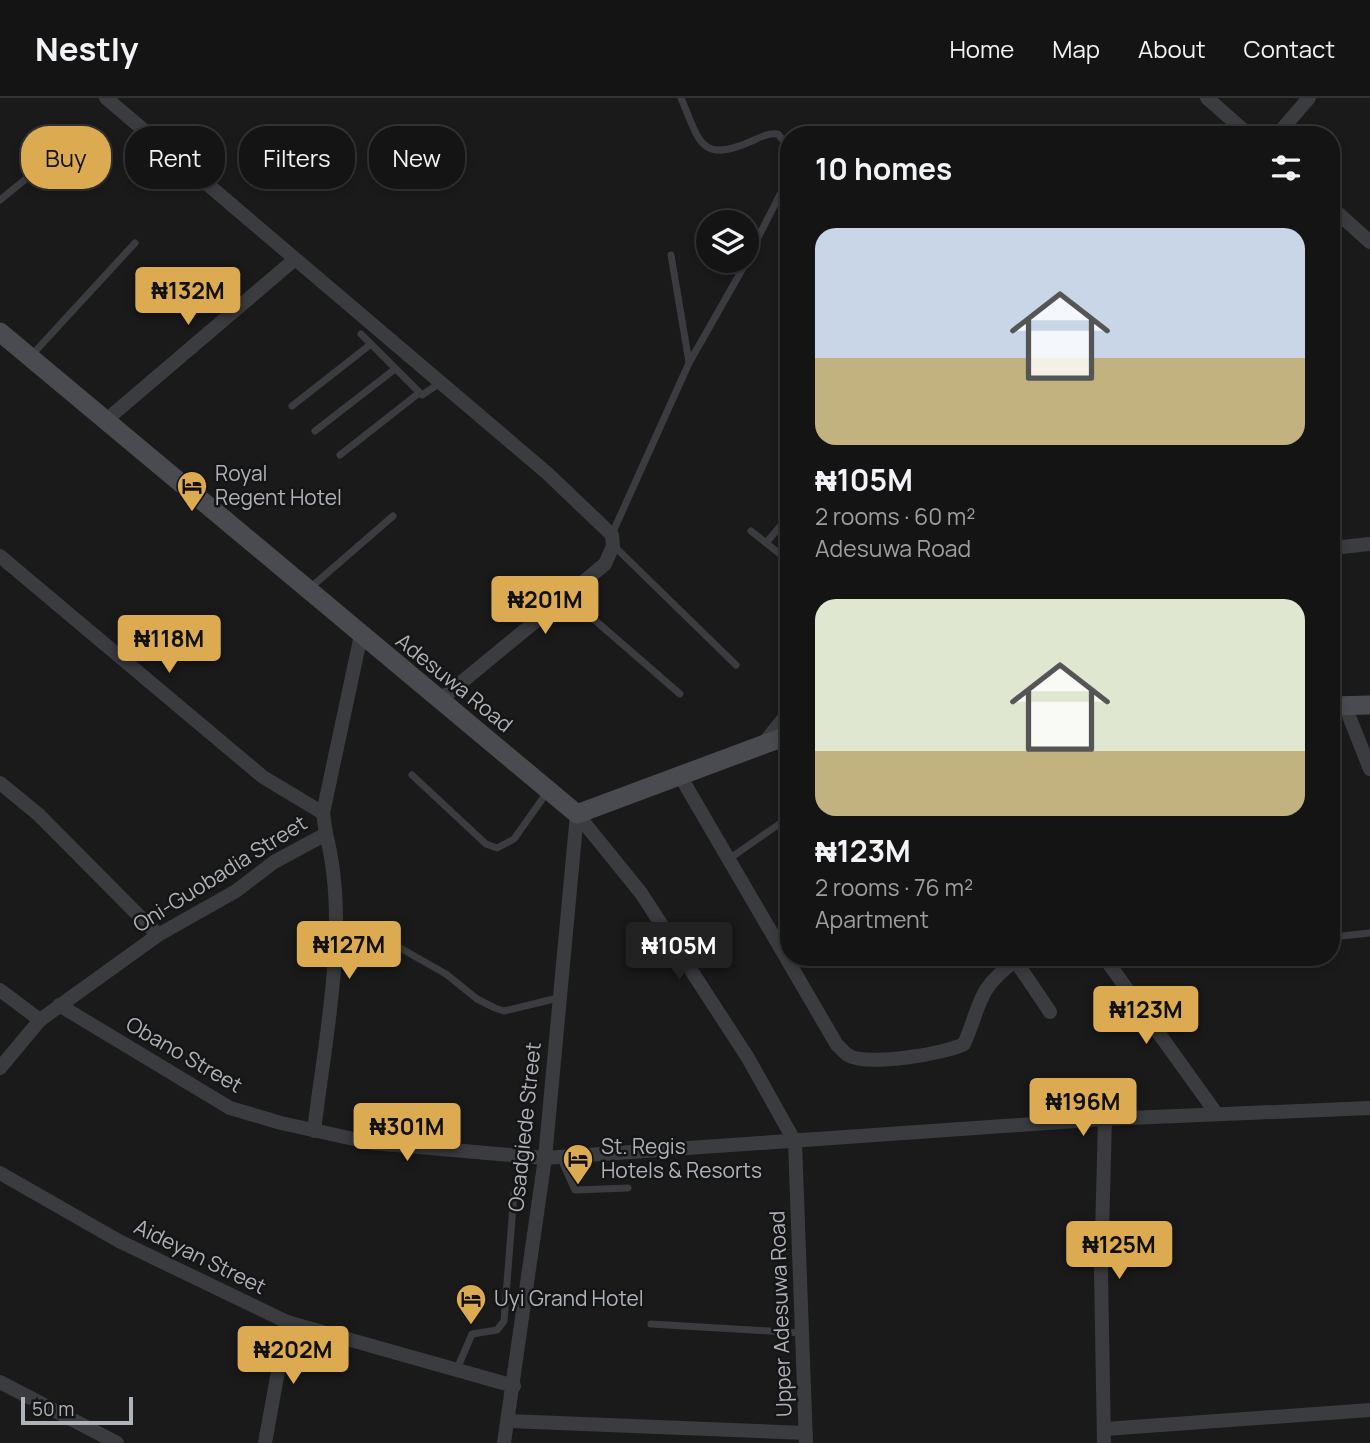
<!DOCTYPE html>
<meta charset="utf-8">
<style>
:root{--surface:#141414;--page:#212122;--text:#f1f3f6;--muted:#9d9ea0;--line:#333334;--accent:#dcaa51}
body{margin:0;font-family:Manrope,sans-serif;background:var(--page);color:var(--text);height:100vh;display:flex;flex-direction:column;font-size:26px;white-space:nowrap}
*{box-sizing:border-box;margin:0}
p{font-size:23px;color:var(--muted)}
.icon{flex:none;width:38px;height:38px;fill:none;stroke:currentColor;stroke-width:2;stroke-linecap:round;stroke-linejoin:round}
.map{position:relative;flex:1;overflow:hidden}
.details{position:absolute;left:780px;top:28px;width:560px;height:840px;display:flex;flex-direction:column;background:var(--surface);border-radius:28px;box-shadow:0 4px 10px #0003,0 0 0 2px var(--line)}
.details>*{flex:none}
.guide{position:absolute;left:21px;top:28px;width:654px;height:63px;display:flex;gap:14px}
.fabs{position:absolute;left:696px;top:112px;display:grid;gap:14px}
.fabs a{display:grid;place-items:center;width:63px;height:63px;border-radius:50%;background:var(--surface);box-shadow:0 4px 10px #0003,0 0 0 2px var(--line);font-size:35px}
.scale{position:absolute;left:21px;bottom:18px;width:112px;box-sizing:border-box;padding-left:7px;border:4px solid #aeb2b9;border-top:0;font-size:19px;line-height:24px;white-space:nowrap;color:#aeb2b9;-webkit-text-stroke:5px #151516;paint-order:stroke}
.price{position:absolute;translate:-50% -60px;padding:0 16px;border-radius:7px;background:var(--accent);color:#111;font-size:23px;line-height:46px;filter:drop-shadow(0 2px 4px #0008)}
.price::after{content:'';position:absolute;left:50%;top:42px;width:21px;height:16px;margin-left:-10px;background:inherit;clip-path:polygon(0 0,100% 0,50% 100%)}
.price.current{background:#222;color:#fff}
ul{padding:0;list-style:none}
li{display:grid;align-content:center;gap:14px;height:371px;padding:0 35px}
li span{display:grid;place-items:center;height:217px;border-radius:21px;color:#555}
li>.icon{margin-inline-start:auto}
span .icon{width:126px;height:126px;fill:#fffc;stroke-width:1}
li b{font-size:30px}
h2{display:flex;justify-content:space-between;align-items:center;height:84px;padding:0 35px;font-size:30px}
.chip{padding:0 24px;border-radius:28px;background:var(--surface);box-shadow:0 4px 10px #0003,0 0 0 2px var(--line);font-size:24px;line-height:63px}
.chip.current{background:var(--accent);color:#111}
header{display:flex;align-items:center;gap:42px;box-sizing:border-box;height:98px;padding:0 35px;background:var(--surface);border-bottom:2px solid var(--line)}
header strong{font-size:33px}
nav{display:flex;gap:38px;margin-inline-start:auto;font-size:24px}
.map>svg:first-child{display:block}
.lines{fill:none;stroke-linecap:round;stroke-linejoin:round}
.lane{stroke:#3b3c40;stroke-width:7}
.street{stroke:#3b3c40;stroke-width:14}
.secondary{stroke:#494b50;stroke-width:19}
.labels{text-anchor:middle;stroke-width:5;stroke-linejoin:round;paint-order:stroke}
.poi-label{font-size:21px;fill:#aeb2b9;stroke:#151516;text-anchor:start}
.street-label{font-size:21px;fill:#aeb2b9;stroke:#151516}
</style>
<header>
<strong>Nestly</strong>
<nav><a>Home</a><a>Map</a><a>About</a><a>Contact</a></nav>
</header>
<div class="map">
<svg width="1370" height="1345" viewBox="0 0 1370 1345">
<rect width="100%" height="100%" fill="#1a1a1b"/>
<g class="lines">
<!-- lane -->
<g class="lane">
<path d="M 681,0 C 700,44 700,66 752,43 C 761,39 768,35 778,36 L 789,50"/>
<path d="M 0,102 L 43,67"/>
<path d="M 671,157 L 689,264"/>
<path d="M 747,161 L 789,79"/>
<path d="M 361,236 L 422,297 L 440,285"/>
<path d="M 30,259 L 135,145"/>
<path d="M 292,308 L 371,246"/>
<path d="M 315,333 L 395,271"/>
<path d="M 340,357 L 419,295"/>
<path d="M 751,433 L 789,463"/>
<path d="M 612,436 L 689,265 L 747,163"/>
<path d="M 766,445 L 781,427 L 789,425"/>
<path d="M 614,448 L 736,567"/>
<path d="M 310,490 L 393,418"/>
<path d="M 567,498 L 680,596"/>
<path d="M 412,677 L 486,746 L 497,750 L 514,741 L 548,693"/>
<path d="M 729,761 L 782,724"/>
<path d="M 338,826 L 363,829 L 446,876 L 477,901 L 495,910 L 504,913 L 558,900"/>
<path d="M 1332,839 L 1370,835"/>
<path d="M 560,1059 L 575,1092 L 628,1090"/>
<path d="M 651,1226 L 802,1235"/>
<path d="M 457,1271 L 472,1236 L 497,1232 L 504,1223 L 514,1095"/>
</g>
<!-- street -->
<g class="street">
<path d="M 106,0 L 547,375 L 612,437 L 613,448 L 605,466 L 440,602"/>
<path d="M 1207,0 L 1249,37"/>
<path d="M 1277,37 L 1309,0"/>
<path d="M 1332,110 L 1370,144"/>
<path d="M 105,323 L 294,162"/>
<path d="M 1332,450 L 1370,446"/>
<path d="M 0,458 L 263,679 L 323,715"/>
<path d="M 1345,608 L 1370,671"/>
<path d="M 764,645 L 789,614"/>
<path d="M 679,676 L 837,947 C 841,950 845,956 850,958 C 868,968 945,956 964,946 C 982,905 976,892 1015,863"/>
<path d="M 0,685 L 39,717 L 158,837"/>
<path d="M 577,716 L 641,795 L 748,960 L 795,1044 L 806,1345"/>
<path d="M 1013,859 L 1050,914"/>
<path d="M 1104,859 L 1216,1015"/>
<path d="M 0,892 L 40,922 L 0,970"/>
<path d="M 59,907 L 230,1010 L 281,1025 L 372,1045 L 545,1060 L 1105,1021 L 1370,1010"/>
<path d="M 40,922 L 158,837 L 236,793 L 274,764 L 326,736 L 323,715 L 361,537"/>
<path d="M 314,1033 C 325,939 350,827 326,736"/>
<path d="M 0,1075 L 119,1143 L 287,1224 L 514,1288"/>
<path d="M 0,1284 L 117,1345"/>
<path d="M 508,1323 L 806,1335"/>
<path d="M 1105,1331 L 1370,1312"/>
<path d="M 265,1345 L 287,1224"/>
<path d="M 504,1345 L 545,1060 L 577,716"/>
<path d="M 1104,1345 L 1101,1174 L 1105,1021"/>
</g>
<!-- secondary -->
<g class="secondary">
<path d="M 0,234 L 577,716 L 789,637"/>
<path d="M 1332,608 L 1370,607"/>
</g>
</g>
<!-- icons -->
<defs>
<g id="hotel-pin" transform="scale(1.575)"><path d="M0 17L-7.5 6A9.5 9.5 0 1 1 7.5 6Z" fill="#dcaa51" stroke="#151516"/><path d="M-6-4.5h1.5V1H6V5H4.5V3h-9V5H-6ZM-4 0a1.8 1.8 0 1 1 3.6 0ZM.5 0V-2.5h3Q6-2.5 6 0Z" fill="#111"/></g>
</defs>
<g fill-rule="evenodd">
<use href="#hotel-pin" x="192" y="388"/>
<use href="#hotel-pin" x="578" y="1061"/>
<use href="#hotel-pin" x="471" y="1201"/>
</g>
<g class="labels">
<!-- poi labels -->
<g class="poi-label">
<text x="215" y="383">Royal<tspan x="215" dy="24">Regent Hotel</tspan></text>
<text x="601" y="1056">St. Regis<tspan x="601" dy="24">Hotels &amp; Resorts</tspan></text>
<text x="494" y="1208">Uyi Grand Hotel</text>
</g>
<!-- street labels -->
<g class="street-label">
<text transform="translate(454 585) rotate(39)" y="7">Adesuwa Road</text>
<text transform="translate(220 776) rotate(-32)" y="7">Oni-Guobadia Street</text>
<text transform="translate(184 957) rotate(30)" y="7">Obano Street</text>
<text transform="translate(525 1029) rotate(-84)" y="7">Osadgiede Street</text>
<text transform="translate(200 1159) rotate(26)" y="7">Aideyan Street</text>
<text transform="translate(781 1216) rotate(-92)" y="7">Upper Adesuwa Road</text>
</g>
</g>
</svg>
<div class="fabs">
<a><svg class="icon" aria-label="layers" viewBox="0 0 24 24"><path d="M12 4l9 5-9 5-9-5zM3 14l9 5 9-5"/></svg></a>
</div>
<div class="scale">50 m</div>
<b class="price" style="left:188px;top:229px">₦132M</b>
<b class="price" style="left:545px;top:538px">₦201M</b>
<b class="price" style="left:169px;top:577px">₦118M</b>
<b class="price" style="left:349px;top:883px">₦127M</b>
<b class="price current" style="left:679px;top:884px">₦105M</b>
<b class="price" style="left:1146px;top:948px">₦123M</b>
<b class="price" style="left:1083px;top:1040px">₦196M</b>
<b class="price" style="left:407px;top:1065px">₦301M</b>
<b class="price" style="left:1119px;top:1183px">₦125M</b>
<b class="price" style="left:293px;top:1288px">₦202M</b>
<div class="guide">
<a class="chip current">Buy</a>
<a class="chip">Rent</a>
<a class="chip">Filters</a>
<a class="chip">New</a>
</div>
<section class="details">
<h2>10 homes<svg class="icon" aria-label="filters" viewBox="0 0 24 24"><path d="M4 7h16M4 17h16"/><circle cx="9" cy="7" r="2"/><circle cx="15" cy="17" r="2"/></svg></h2>
<ul>
<li><span style="background:linear-gradient(#c9d6e8 60%,#c2b280 0)"><svg class="icon" aria-label="home" viewBox="0 0 24 24"><path d="M3 11l9-7 9 7M6 9v11h12V9"/></svg></span><div><b>₦105M</b><p>2 rooms · 60 m²</p><p>Adesuwa Road</p></div></li>
<li><span style="background:linear-gradient(#dfe7d0 70%,#c2b280 0)"><svg class="icon" aria-label="home" viewBox="0 0 24 24"><path d="M3 11l9-7 9 7M6 9v11h12V9"/></svg></span><div><b>₦123M</b><p>2 rooms · 76 m²</p><p>Apartment</p></div></li>
</ul>
</section>
</div>
